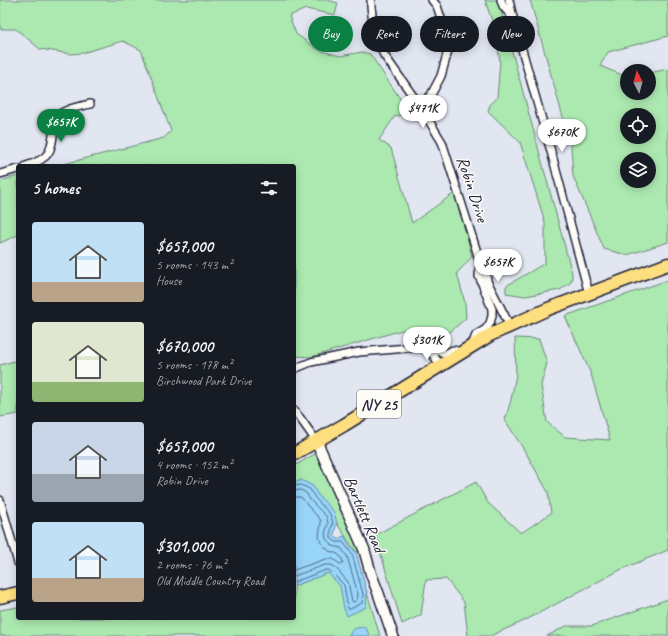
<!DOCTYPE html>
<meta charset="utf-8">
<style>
:root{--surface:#171b24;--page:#242831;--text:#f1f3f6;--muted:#9ea1a6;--accent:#0b8043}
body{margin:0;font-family:Caveat,sans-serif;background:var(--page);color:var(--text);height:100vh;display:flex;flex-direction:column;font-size:15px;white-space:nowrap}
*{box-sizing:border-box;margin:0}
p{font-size:13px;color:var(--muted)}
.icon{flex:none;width:22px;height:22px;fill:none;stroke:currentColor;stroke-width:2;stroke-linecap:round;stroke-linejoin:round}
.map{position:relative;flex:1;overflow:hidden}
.details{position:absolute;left:16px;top:164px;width:280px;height:456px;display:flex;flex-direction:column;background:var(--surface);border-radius:4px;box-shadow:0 2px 10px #0003}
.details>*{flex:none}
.guide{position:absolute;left:308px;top:16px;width:300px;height:36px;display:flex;gap:8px}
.needle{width:26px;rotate:354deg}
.fabs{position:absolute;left:620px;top:64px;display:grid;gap:8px}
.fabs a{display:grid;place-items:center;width:36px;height:36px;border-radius:50%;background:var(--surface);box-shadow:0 2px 10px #0003;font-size:20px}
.price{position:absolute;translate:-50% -34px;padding:0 9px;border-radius:14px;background:#fff;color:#222;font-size:13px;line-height:26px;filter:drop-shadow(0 1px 2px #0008)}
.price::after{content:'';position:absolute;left:50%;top:24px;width:12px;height:9px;margin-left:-6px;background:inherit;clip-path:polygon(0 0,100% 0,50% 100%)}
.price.current{background:var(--accent);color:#fff}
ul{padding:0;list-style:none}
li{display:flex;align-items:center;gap:12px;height:100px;padding:0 16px}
li span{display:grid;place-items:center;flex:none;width:112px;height:80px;border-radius:4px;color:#555}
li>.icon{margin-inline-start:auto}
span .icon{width:48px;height:48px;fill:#fffc;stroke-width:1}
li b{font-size:17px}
h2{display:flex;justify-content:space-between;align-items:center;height:48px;padding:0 16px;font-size:17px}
.pill{padding:0 14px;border-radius:18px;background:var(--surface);box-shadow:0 2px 10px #0003;font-size:14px;line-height:36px}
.pill.current{background:var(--accent);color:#fff}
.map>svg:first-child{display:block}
.green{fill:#ace9b0;stroke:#678676;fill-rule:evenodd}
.water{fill:#98d5f9;stroke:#698dad}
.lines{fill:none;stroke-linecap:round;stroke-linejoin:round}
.shore{stroke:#516a87;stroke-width:1}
.street-casing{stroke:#22223b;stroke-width:10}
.secondary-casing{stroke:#22223b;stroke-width:13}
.primary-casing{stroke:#22223b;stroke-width:15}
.street{stroke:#fdfcf7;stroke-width:7}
.secondary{stroke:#fdfcf7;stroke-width:10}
.primary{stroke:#fedf80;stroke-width:12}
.labels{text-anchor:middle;stroke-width:3;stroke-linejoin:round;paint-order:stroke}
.shield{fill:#fdfcf7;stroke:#646373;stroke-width:1}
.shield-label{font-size:16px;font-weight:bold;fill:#22223b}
.street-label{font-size:17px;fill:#22223b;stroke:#fdfcf7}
</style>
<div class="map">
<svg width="668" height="636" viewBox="0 0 668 636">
<rect width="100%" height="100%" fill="#e1e6f1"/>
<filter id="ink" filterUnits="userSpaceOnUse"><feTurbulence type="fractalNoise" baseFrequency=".025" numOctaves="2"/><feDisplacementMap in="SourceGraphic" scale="8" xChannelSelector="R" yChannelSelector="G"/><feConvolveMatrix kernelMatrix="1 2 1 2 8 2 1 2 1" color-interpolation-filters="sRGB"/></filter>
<g filter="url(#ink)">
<!-- green -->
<g class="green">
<path d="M 0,0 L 327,0 L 338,3 L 335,15 L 306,9 L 289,16 L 296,34 L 318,50 L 340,56 L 362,52 L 370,54 L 401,100 L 408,115 L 395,116 L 379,140 L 391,148 L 412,223 L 456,192 L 472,257 L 457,273 L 465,303 L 466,318 L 449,333 L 402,330 L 311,357 L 294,356 L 294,166 L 56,166 L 164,138 L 171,131 L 141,50 L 123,41 L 82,53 L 71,54 L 40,49 L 16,29 L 0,29 Z"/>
<path d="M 485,0 L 498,0 L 572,273 L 572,280 L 570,283 L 560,290 L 525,296 L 506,293 L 506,286 L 545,263 L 545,222 L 520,142 L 488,111 L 490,105 L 497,98 L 500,61 L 494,27 Z"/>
<path d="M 530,0 L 668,0 L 668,36 L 608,52 L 600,66 L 627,77 L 627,93 L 649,93 L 649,73 L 668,69 L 668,242 L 627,255 L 604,249 L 573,176 L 571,146 ZM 627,115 L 649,115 L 649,137 L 627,137 ZM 627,159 L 649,159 L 649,181 L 627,181 Z"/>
<path d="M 18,176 L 18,235 L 0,243 L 0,181 Z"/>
<path d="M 668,280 L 668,550 L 620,570 L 524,621 L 490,636 L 468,636 L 464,602 L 446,579 L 426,580 L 421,615 L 402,624 L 375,535 L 476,482 L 488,503 L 521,533 L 551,513 L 548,492 L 526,453 L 505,420 L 511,400 L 516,375 L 515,338 L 539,339 L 547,363 L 541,385 L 547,422 L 565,437 L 610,440 L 591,374 L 565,316 Z"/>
<path d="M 18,360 L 18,414 L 0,417 L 0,365 Z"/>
<path d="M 320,451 L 364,549 L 356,552 L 318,495 L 294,483 L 294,466 Z"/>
<path d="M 357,559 L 380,636 L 0,636 L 0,610 L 18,607 L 18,618 L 294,618 L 294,586 L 328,573 Z"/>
<path d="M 668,599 L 668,636 L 547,636 L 566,626 L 592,626 Z"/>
</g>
<!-- water -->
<g class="water">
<path d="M 301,480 L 313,486 L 318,495 L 334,512 L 337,523 L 335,530 L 334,536 L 338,539 L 344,536 L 350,546 L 356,552 L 367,593 L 366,607 L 347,616 L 344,609 L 340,586 L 328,573 L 294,586 L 294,483 Z"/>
<path d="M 365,627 L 370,636 L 349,636 L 352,630 L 357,628 Z"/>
</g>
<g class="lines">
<!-- shore -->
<g class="shore">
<path d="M 294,486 L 301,485 L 310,489 L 315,498 L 330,514 L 333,523 L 331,530 L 331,538 L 336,542 L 343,542 L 352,554 L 363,594 L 362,603 L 350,609 L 348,609 L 344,585 L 329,570 L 326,570 L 294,582"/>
<path d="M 294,491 L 301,490 L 306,493 L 311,501 L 326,516 L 328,523 L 325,534 L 326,539 L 333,546 L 341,548 L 347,556 L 358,594 L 357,600 L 354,602 L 352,601 L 348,582 L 335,567 L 331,565 L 325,565 L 294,576"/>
<path d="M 294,497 L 300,497 L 302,498 L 307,505 L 320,519 L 321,523 L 319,536 L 321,543 L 329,551 L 338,554 L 342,559 L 343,562 L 342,564 L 340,564 L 333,559 L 326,559 L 294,570"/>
</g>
<!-- street casing -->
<g class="street-casing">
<g id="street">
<path d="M 371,0 L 371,6 L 374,32 L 384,55 L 420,106 L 442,142 L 476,249 L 480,264 L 479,276 L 492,309 L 492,316 L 490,323 L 486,329 L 476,335 L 472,345"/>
<path d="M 501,0 L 503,6 L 513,18"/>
<path d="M 509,0 L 513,18 L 552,155 L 589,294"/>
<path d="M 420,106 L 431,95 L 441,76 L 448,51 L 444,27 L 437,6 L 432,0"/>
<path d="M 26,166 C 51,158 51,152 54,128 C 55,124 55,119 58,116 C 64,109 81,106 90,104"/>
<path d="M 0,174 L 18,169"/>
<path d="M 486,273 L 487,281 L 510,326"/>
<path d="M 421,347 C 432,351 434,356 440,365"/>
<path d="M 294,369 L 311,362 L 359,352 L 420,347 C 438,340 436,355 447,353 C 449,352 451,351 453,350 L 461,352"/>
<path d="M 294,411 L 300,418 L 317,442"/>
<path d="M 0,500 L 18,563"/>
</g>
</g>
<!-- secondary casing -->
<g class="secondary-casing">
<path id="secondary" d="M 317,442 L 364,549 L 371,574 L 379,595 L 393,636"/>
</g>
<!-- primary casing -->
<g class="primary-casing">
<g id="primary">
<path d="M 294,454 L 344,425 L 490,335 L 548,309 L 668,264"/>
<path d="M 0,597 L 18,593"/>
</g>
</g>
<!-- street -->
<use href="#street" class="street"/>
<!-- secondary -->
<use href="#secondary" class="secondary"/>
<!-- primary -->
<use href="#primary" class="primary"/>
</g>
</g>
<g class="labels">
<!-- shield labels -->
<rect class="shield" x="357" y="390" width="44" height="28" rx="3"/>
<g class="shield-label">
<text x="379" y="410">NY 25</text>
</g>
<!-- street labels -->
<g class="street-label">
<text transform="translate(473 189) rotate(72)" y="6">Robin Drive</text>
<text transform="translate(365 514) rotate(67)" y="6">Bartlett Road</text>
</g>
</g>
</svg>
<div class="fabs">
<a><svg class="needle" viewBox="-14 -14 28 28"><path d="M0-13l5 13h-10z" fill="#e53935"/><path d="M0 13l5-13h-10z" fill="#9ea1a6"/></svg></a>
<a><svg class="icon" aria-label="locate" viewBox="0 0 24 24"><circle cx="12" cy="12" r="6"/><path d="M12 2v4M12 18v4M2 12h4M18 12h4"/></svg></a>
<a><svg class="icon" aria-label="layers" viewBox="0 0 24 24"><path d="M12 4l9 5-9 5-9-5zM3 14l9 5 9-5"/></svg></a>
</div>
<b class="price" style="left:423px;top:129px">$471K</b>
<b class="price current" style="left:61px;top:143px">$657K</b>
<b class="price" style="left:562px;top:153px">$670K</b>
<b class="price" style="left:498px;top:283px">$657K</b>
<b class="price" style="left:427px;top:361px">$301K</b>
<div class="guide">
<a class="pill current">Buy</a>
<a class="pill">Rent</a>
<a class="pill">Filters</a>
<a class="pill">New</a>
</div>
<section class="details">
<h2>5 homes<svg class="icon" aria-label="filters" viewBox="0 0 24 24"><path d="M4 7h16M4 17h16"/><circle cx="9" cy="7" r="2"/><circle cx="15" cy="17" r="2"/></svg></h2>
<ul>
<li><span style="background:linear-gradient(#bfe0f5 75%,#b9a48a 0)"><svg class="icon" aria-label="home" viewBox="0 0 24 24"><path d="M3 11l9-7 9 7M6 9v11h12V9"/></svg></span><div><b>$657,000</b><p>5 rooms · 143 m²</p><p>House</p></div></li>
<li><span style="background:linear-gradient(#dfe7d0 75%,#8fb573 0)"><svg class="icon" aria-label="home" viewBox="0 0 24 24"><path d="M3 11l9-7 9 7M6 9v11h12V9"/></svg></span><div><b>$670,000</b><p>5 rooms · 178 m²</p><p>Birchwood Park Drive</p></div></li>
<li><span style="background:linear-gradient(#c9d6e8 65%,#9aa5b1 0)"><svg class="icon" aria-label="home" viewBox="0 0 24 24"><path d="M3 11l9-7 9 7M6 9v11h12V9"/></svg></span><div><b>$657,000</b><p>4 rooms · 152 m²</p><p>Robin Drive</p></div></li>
<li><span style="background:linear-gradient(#bfe0f5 70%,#b9a48a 0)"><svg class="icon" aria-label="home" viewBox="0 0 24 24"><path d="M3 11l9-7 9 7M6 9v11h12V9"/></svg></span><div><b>$301,000</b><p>2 rooms · 76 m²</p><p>Old Middle Country Road</p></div></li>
</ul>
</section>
</div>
